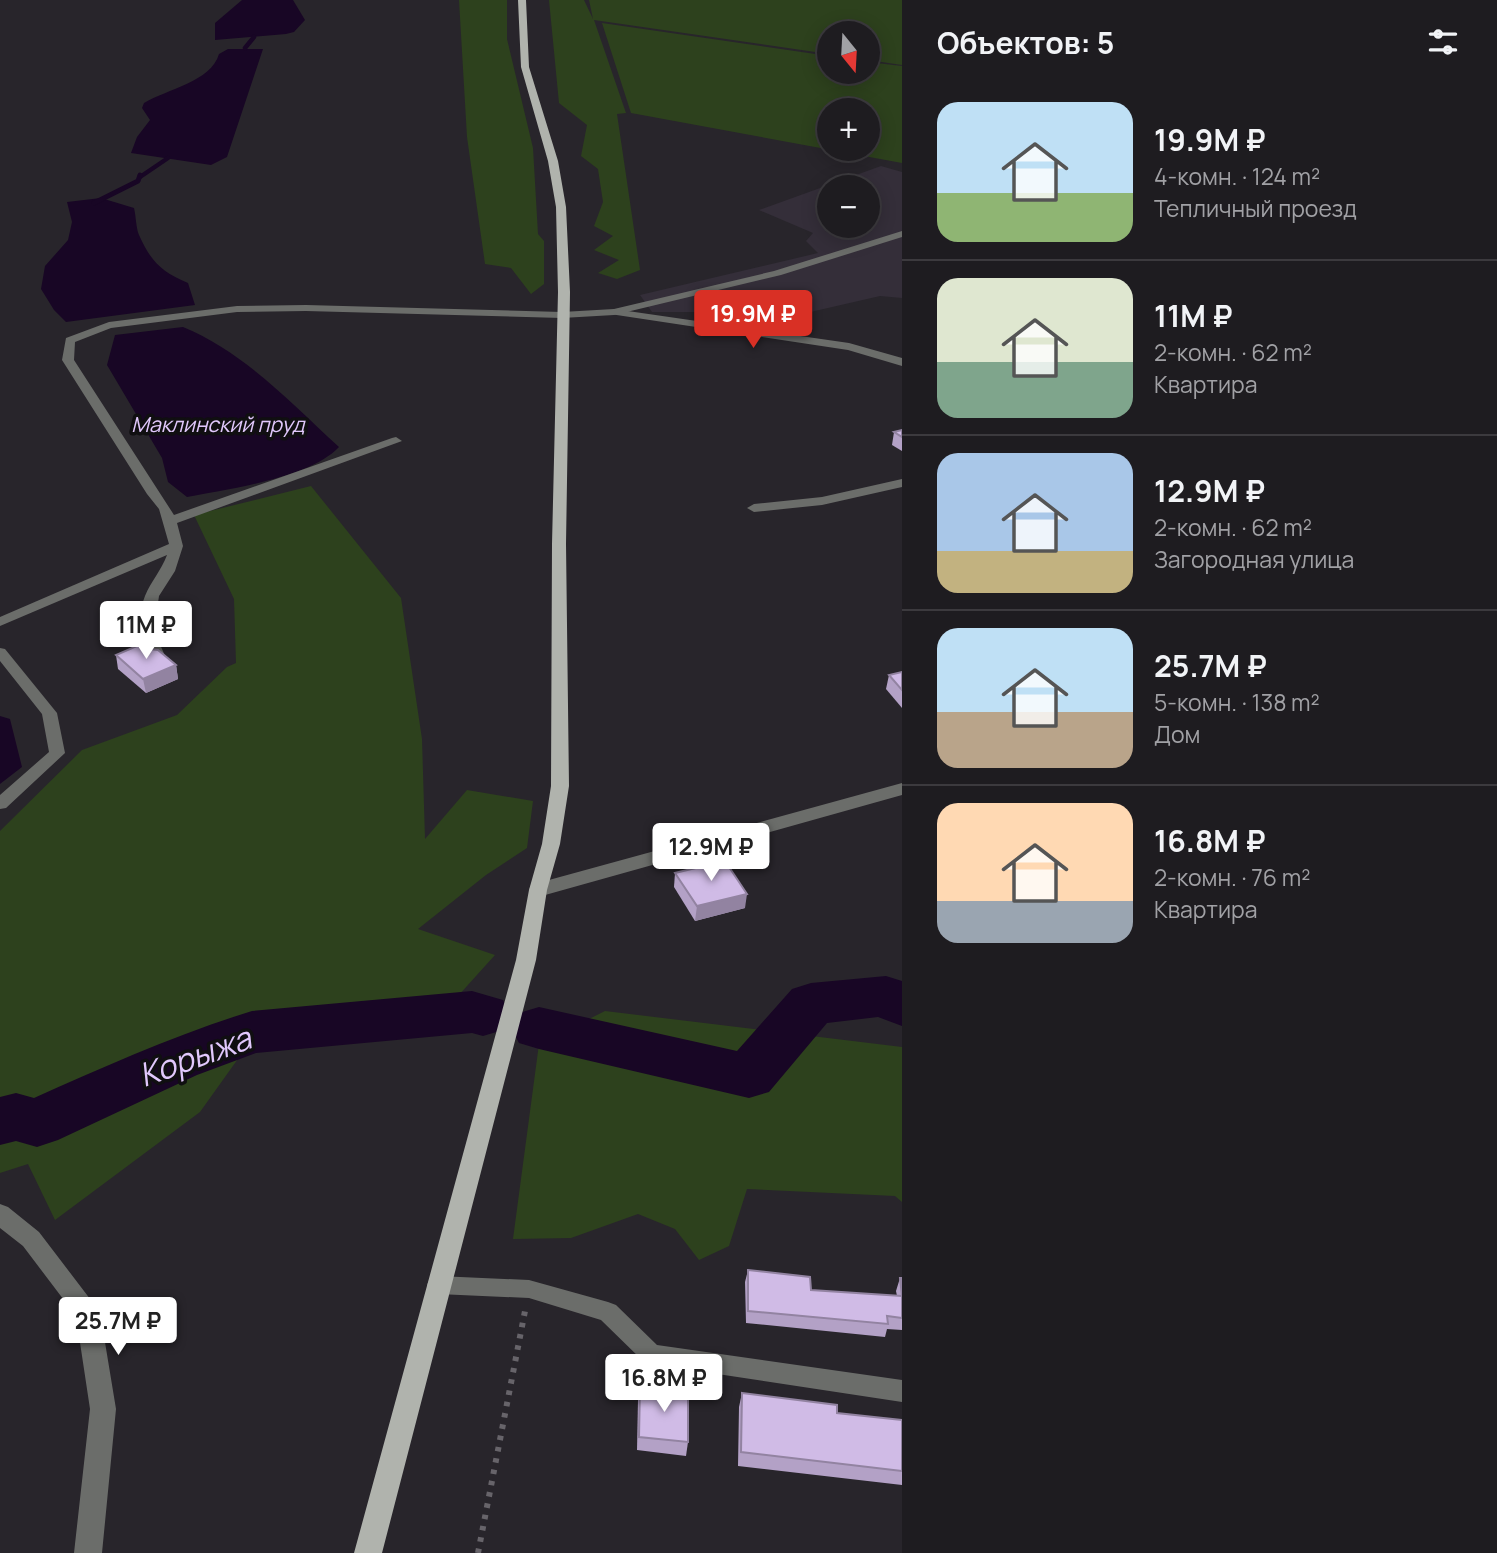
<!DOCTYPE html>
<html lang="ru">
<meta charset="utf-8">
<style>
:root{--surface:#1e1c20;--page:#2b292d;--text:#f1f3f6;--muted:#a1a1a5;--line:#3c3a3e;--accent:#d93025}
body{margin:0;font-family:Manrope,sans-serif;background:var(--page);color:var(--text);height:100vh;display:flex;flex-direction:column;font-size:26px;white-space:nowrap}
*{box-sizing:border-box;margin:0}
p{font-size:23px;color:var(--muted)}
.icon{flex:none;width:38px;height:38px;fill:none;stroke:currentColor;stroke-width:2;stroke-linecap:round;stroke-linejoin:round}
.map{position:relative;flex:1;overflow:hidden}
.panel{display:flex;flex-direction:column;background:var(--surface);width:595px}
.panel>*{flex:none}
.needle{width:46px;rotate:162deg}
.fabs{position:absolute;left:817px;top:21px;display:grid;gap:14px}
.fabs a{display:grid;place-items:center;width:63px;height:63px;border-radius:50%;background:var(--surface);box-shadow:0 4px 18px #0003,0 0 0 2px var(--line);font-size:35px}
.price{position:absolute;translate:-50% -60px;padding:0 16px;border-radius:7px;background:#fff;color:#222;font-size:23px;line-height:46px;filter:drop-shadow(0 2px 4px #0008)}
.price::after{content:'';position:absolute;left:50%;top:42px;width:21px;height:16px;margin-left:-10px;background:inherit;clip-path:polygon(0 0,100% 0,50% 100%)}
.price.on{background:var(--accent);color:#fff}
ul{padding:0;list-style:none}
li{display:flex;align-items:center;gap:21px;height:175px;padding:0 35px}
li+li{border-top:2px solid var(--line)}
li span{display:grid;place-items:center;flex:none;width:196px;height:140px;border-radius:21px;color:#555}
li>.icon{margin-inline-start:auto}
span .icon{width:84px;height:84px;fill:#fffc;stroke-width:1}
li b{font-size:30px}
h2{display:flex;justify-content:space-between;align-items:center;height:84px;padding:0 35px;font-size:30px}
main{display:flex;flex:1;min-height:0}
.map>svg:first-child{display:block}
.built{fill:#342e39;fill-rule:evenodd}
.green{fill:#2d411d;fill-rule:evenodd}
.water{fill:#180625}
.lines{fill:none;stroke-linecap:round;stroke-linejoin:round}
.stream-far1{stroke:#180625;stroke-width:4.5}
.stream{stroke:#180625;stroke-width:5}
.river{fill:#180625;fill-rule:evenodd}
.path{stroke:#67646a;stroke-width:6;stroke-dasharray:4.5 7;stroke-linecap:butt}
.service{fill:#6b6d6a;fill-rule:evenodd}
.minor{fill:#6b6d6a;fill-rule:evenodd}
.primary{fill:#b0b3ad;fill-rule:evenodd}
.wall{fill:#b3a1c6}
.shaded-wall{fill:#9283a1}
.building{fill:#d0bbe6;stroke:#9283a1;stroke-width:2}
.labels{text-anchor:middle;stroke-width:7;stroke-linejoin:round;paint-order:stroke}
.far-water-label{font-size:21px;font-style:italic;fill:#e1c8fc;stroke:#100f11}
.near-water-label{font-size:32px;font-style:italic;fill:#e1c8fc;stroke:#100f11}
</style>
<main>
<div class="map">
<svg width="902" height="1553" viewBox="0 0 902 1553">
<rect width="100%" height="100%" fill="#28252b"/>
<!-- built -->
<path class="built" d="M 881,166 L 902,172 L 902,298 L 880,296 L 767,322 L 736,308 L 702,312 L 652,312 L 640,295 L 818,253 L 806,241 L 813,233 L 759,210 ZM 830,187 L 868,187 L 868,226 L 830,226 Z"/>
<!-- green -->
<g class="green">
<path d="M 459,0 L 507,0 L 507,39 L 533,148 L 538,234 L 544,241 L 544,284 L 531,294 L 511,268 L 485,264 L 467,137 Z"/>
<path d="M 549,0 L 584,0 L 593,19 L 589,0 L 902,0 L 902,65 L 868,60 L 868,33 L 830,33 L 829,54 L 594,20 L 626,113 L 617,114 L 640,270 L 617,279 L 598,273 L 619,260 L 594,250 L 613,236 L 594,226 L 603,202 L 598,169 L 581,156 L 587,125 L 559,103 Z"/>
<path d="M 602,23 L 829,56 L 830,72 L 868,72 L 868,62 L 902,66 L 902,163 L 631,113 ZM 830,110 L 868,110 L 868,149 L 830,149 Z"/>
<path d="M 311,486 L 401,598 L 422,739 L 425,839 L 467,790 L 533,801 L 527,848 L 486,875 L 418,929 L 495,955 L 439,1017 L 245,1049 L 200,1112 L 55,1220 L 28,1164 L 0,1173 L 0,831 L 82,750 L 177,715 L 227,667 L 236,663 L 234,599 L 194,515 Z"/>
<path d="M 605,1011 L 902,1047 L 902,1202 L 895,1196 L 747,1189 L 729,1246 L 699,1260 L 675,1229 L 638,1214 L 571,1238 L 513,1239 L 539,1044 Z"/>
</g>
<!-- water -->
<g class="water">
<path d="M 242,0 L 293,0 L 305,20 L 294,32 L 286,34 L 215,40 L 215,23 Z"/>
<path d="M 228,49 L 263,49 L 227,157 L 211,165 L 131,153 L 137,137 L 150,120 L 142,108 L 144,103 C 167,89 211,82 219,54 Z"/>
<path d="M 101,198 L 134,208 C 136,216 136,228 139,235 C 151,262 162,272 188,283 L 195,305 L 66,322 L 54,310 L 41,289 L 45,266 L 68,240 L 72,222 L 67,202 Z"/>
<path d="M 183,327 C 244,352 291,403 339,447 C 310,478 228,489 187,497 L 168,482 L 162,458 L 107,365 L 115,335 Z"/>
<path d="M 0,716 L 10,719 L 22,767 L 0,784 Z"/>
</g>
<g class="lines">
<!-- stream-far1 -->
<g class="stream-far1">
<path d="M 245,48 L 254,37"/>
<path d="M 140,177 L 168,158"/>
</g>
<!-- stream -->
<path class="stream" d="M 94,203 L 138,181 L 140,175"/>
<!-- river -->
<g class="river">
<path d="M 886,976 L 902,981 L 902,1026 L 878,1017 L 827,1023 L 769,1092 L 749,1098 L 539,1049 L 519,1043 L 511,1028 L 519,1013 L 539,1007 L 737,1051 L 792,989 L 811,983 Z"/>
<path d="M 472,991 L 503,1000 L 511,1015 L 503,1030 L 483,1036 L 472,1033 L 256,1053 L 197,1075 L 58,1140 L 37,1147 L 16,1141 L 0,1145 L 0,1097 L 16,1093 L 34,1098 C 106,1066 177,1034 252,1011 Z"/>
</g>
<!-- path -->
<path class="path" d="M 478,1553 L 525,1311"/>
<!-- service -->
<g class="service">
<path d="M 902,231 L 902,237 L 781,275 L 614,315 L 562,318 L 306,311 L 237,312 L 111,328 L 75,342 L 74,360 L 174,515 L 392,438 L 396,437 L 402,441 L 177,523 L 183,546 L 175,571 L 159,596 L 154,631 L 166,658 L 164,661 L 154,661 C 142,641 136,618 145,596 C 151,581 161,571 167,555 L 0,626 L 0,617 L 169,544 L 159,509 L 147,494 L 62,360 L 66,338 L 109,322 L 237,306 L 306,305 L 562,312 L 614,309 L 774,271 Z"/>
<path d="M 0,648 L 5,649 L 57,713 L 65,753 L 6,808 L 0,809 L 0,795 L 49,752 L 42,714 L 0,661 Z"/>
<path d="M 438,1276 L 529,1280 L 608,1302 L 616,1305 L 657,1345 L 902,1380 L 902,1402 L 651,1364 L 643,1361 L 601,1320 L 529,1298 L 438,1294 L 430,1292 L 427,1285 L 430,1278 Z"/>
</g>
<!-- minor -->
<g class="minor">
<path d="M 614,309 L 849,343 L 902,358 L 902,366 L 848,350 L 610,314 L 608,312 Z"/>
<path d="M 902,479 L 902,487 L 822,505 L 754,512 L 747,508 L 754,504 L 822,497 Z"/>
<path d="M 902,783 L 902,795 L 538,897 L 531,895 L 529,890 L 531,885 L 538,883 Z"/>
<path d="M 0,1204 L 8,1207 L 39,1232 L 100,1312 L 116,1409 L 102,1553 L 74,1553 L 90,1409 L 76,1316 L 23,1246 L 0,1228 Z"/>
</g>
<!-- primary -->
<path class="primary" d="M 518,0 L 526,0 L 529,67 L 558,161 L 566,207 L 570,292 L 566,544 L 569,786 L 560,844 L 547,890 L 536,960 L 382,1553 L 354,1553 L 516,960 L 529,890 L 542,844 L 551,786 L 552,544 L 558,292 L 556,207 L 548,161 L 521,67 Z"/>
</g>
<!-- wall -->
<g class="wall">
<path d="M 902,430 L 902,451 L 892,445 L 894,432 Z"/>
<path d="M 150,649 L 176,665 L 178,679 L 146,693 L 118,669 L 116,655 Z"/>
<path d="M 902,672 L 902,708 L 886,689 L 889,675 Z"/>
<path d="M 675,873 L 745,908 L 695,921 L 674,887 Z"/>
<path d="M 748,1270 L 811,1290 L 897,1296 L 896,1291 L 900,1278 L 902,1278 L 902,1330 L 887,1329 L 885,1337 L 746,1323 L 745,1282 Z"/>
<path d="M 640,1386 L 688,1442 L 686,1456 L 637,1450 L 638,1400 Z"/>
<path d="M 742,1393 L 837,1413 L 902,1420 L 902,1485 L 738,1466 L 739,1407 Z"/>
</g>
<!-- shaded-wall -->
<g class="shaded-wall">
<path d="M 176,665 L 178,679 L 146,693 L 143,679 Z"/>
<path d="M 747,894 L 745,908 L 695,921 L 697,906 Z"/>
</g>
<!-- building -->
<g class="building">
<path d="M 902,430 L 902,437 L 894,432 Z"/>
<path d="M 146,642 L 150,649 L 158,650 L 176,665 L 143,679 L 116,655 Z"/>
<path d="M 902,672 L 902,690 L 889,675 Z"/>
<path d="M 725,861 L 747,894 L 697,906 L 675,873 Z"/>
<path d="M 748,1270 L 810,1277 L 811,1290 L 902,1296 L 900,1278 L 902,1278 L 902,1318 L 887,1316 L 888,1324 L 748,1311 Z"/>
<path d="M 640,1386 L 688,1391 L 688,1442 L 639,1437 Z"/>
<path d="M 742,1393 L 837,1405 L 837,1413 L 902,1420 L 902,1471 L 741,1452 Z"/>
</g>
<g class="labels">
<!-- far-water labels -->
<g class="far-water-label">
<text x="218" y="432">Маклинский пруд</text>
</g>
<!-- near-water labels -->
<g class="near-water-label">
<text transform="translate(195 1057) rotate(-20)" y="11">Корыжа</text>
</g>
</g>
</svg>
<div class="fabs">
<a><svg class="needle" viewBox="-14 -14 28 28"><path d="M0-13l5 13h-10z" fill="#e53935"/><path d="M0 13l5-13h-10z" fill="#a1a1a5"/></svg></a>
<a>+</a>
<a>−</a>
</div>
<b class="price on" style="left:753px;top:350px">19.9M ₽</b>
<b class="price" style="left:146px;top:661px">11M ₽</b>
<b class="price" style="left:711px;top:883px">12.9M ₽</b>
<b class="price" style="left:118px;top:1357px">25.7M ₽</b>
<b class="price" style="left:664px;top:1414px">16.8M ₽</b>
</div>
<section class="panel">
<h2>Объектов: 5<svg class="icon" aria-label="filters" viewBox="0 0 24 24"><path d="M4 7h16M4 17h16"/><circle cx="9" cy="7" r="2"/><circle cx="15" cy="17" r="2"/></svg></h2>
<ul>
<li><span style="background:linear-gradient(#bfe0f5 65%,#8fb573 0)"><svg class="icon" aria-label="home" viewBox="0 0 24 24"><path d="M3 11l9-7 9 7M6 9v11h12V9"/></svg></span><div><b>19.9M ₽</b><p>4-комн. · 124 m²</p><p>Тепличный проезд</p></div></li>
<li><span style="background:linear-gradient(#dfe7d0 60%,#7fa58c 0)"><svg class="icon" aria-label="home" viewBox="0 0 24 24"><path d="M3 11l9-7 9 7M6 9v11h12V9"/></svg></span><div><b>11M ₽</b><p>2-комн. · 62 m²</p><p>Квартира</p></div></li>
<li><span style="background:linear-gradient(#a9c7e8 70%,#c2b280 0)"><svg class="icon" aria-label="home" viewBox="0 0 24 24"><path d="M3 11l9-7 9 7M6 9v11h12V9"/></svg></span><div><b>12.9M ₽</b><p>2-комн. · 62 m²</p><p>Загородная улица</p></div></li>
<li><span style="background:linear-gradient(#bfe0f5 60%,#b9a48a 0)"><svg class="icon" aria-label="home" viewBox="0 0 24 24"><path d="M3 11l9-7 9 7M6 9v11h12V9"/></svg></span><div><b>25.7M ₽</b><p>5-комн. · 138 m²</p><p>Дом</p></div></li>
<li><span style="background:linear-gradient(#ffd9b3 70%,#9aa5b1 0)"><svg class="icon" aria-label="home" viewBox="0 0 24 24"><path d="M3 11l9-7 9 7M6 9v11h12V9"/></svg></span><div><b>16.8M ₽</b><p>2-комн. · 76 m²</p><p>Квартира</p></div></li>
</ul>
</section>
</main>
